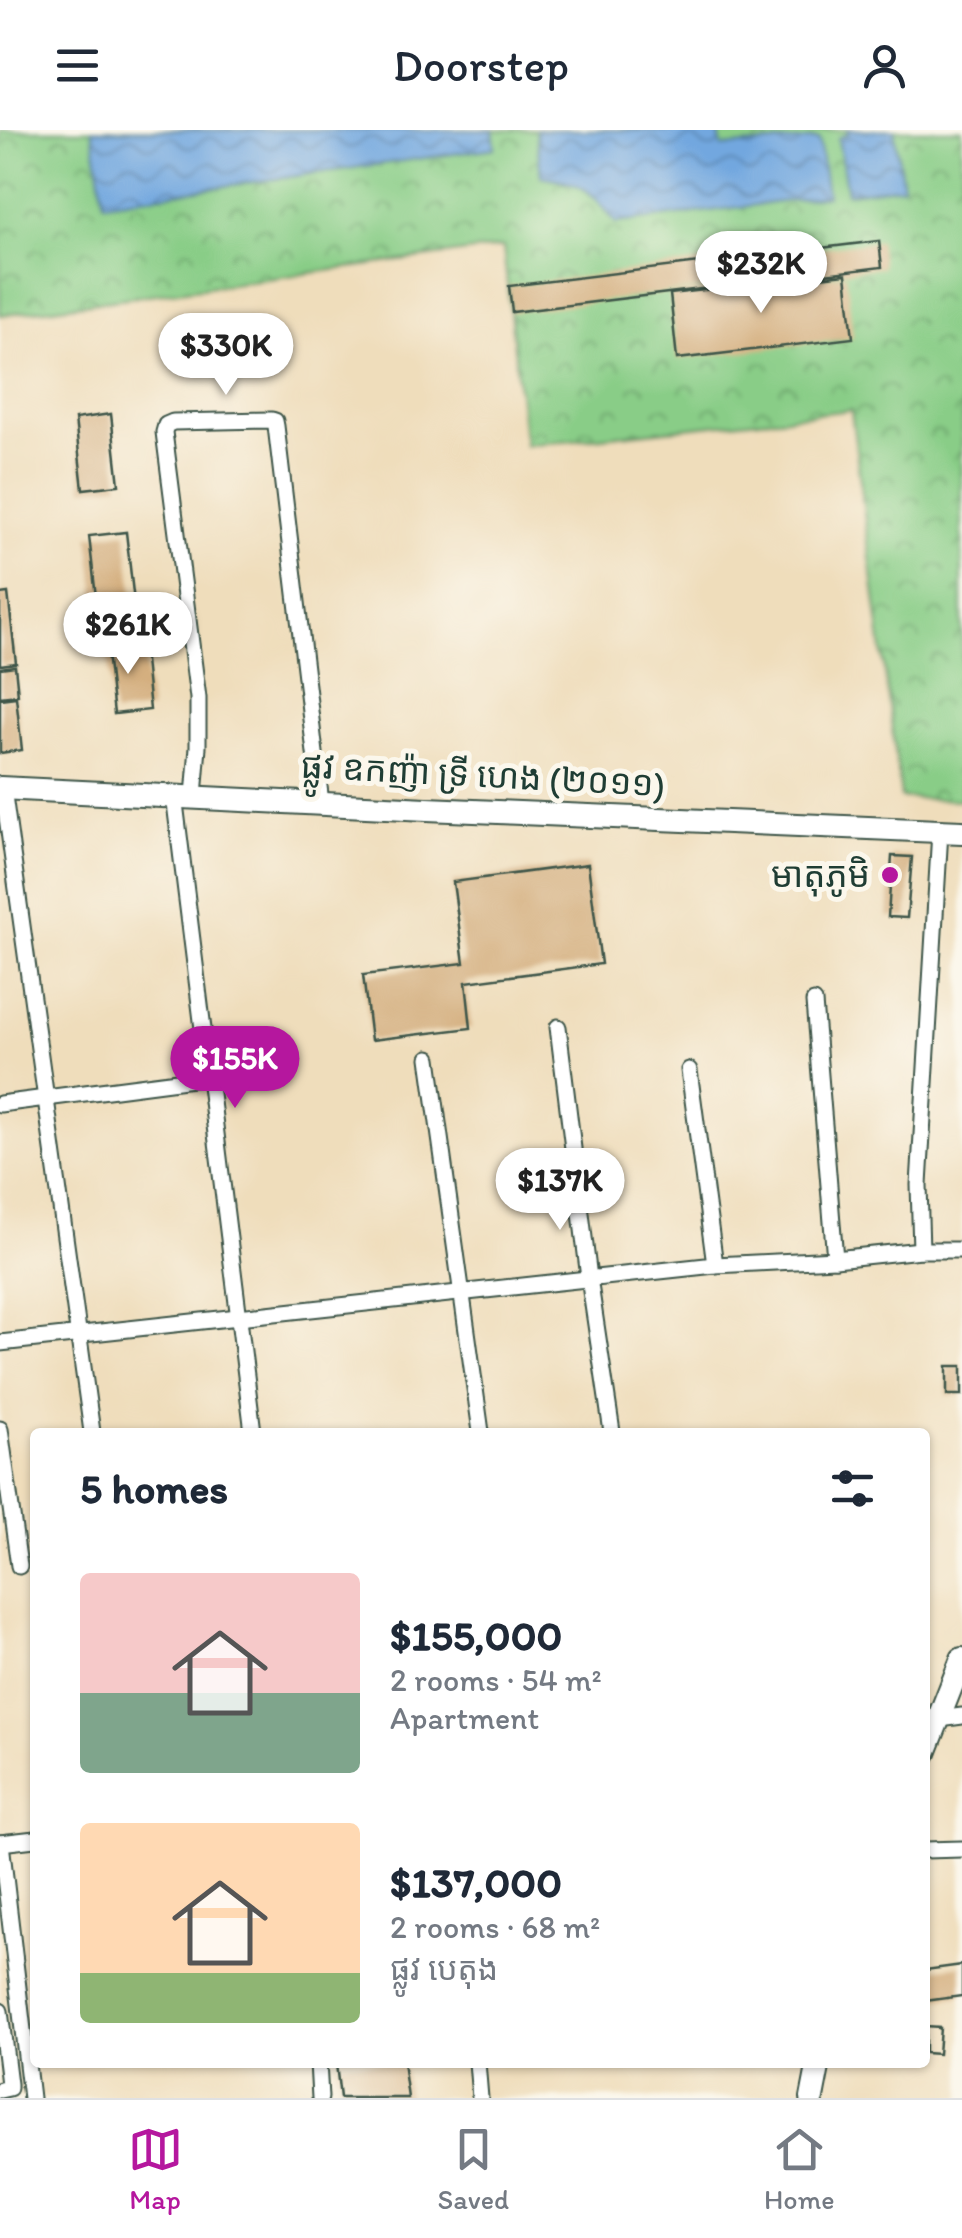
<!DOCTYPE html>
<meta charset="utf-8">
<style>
:root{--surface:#fff;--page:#f6f6f7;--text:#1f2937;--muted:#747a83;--line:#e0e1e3;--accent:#b5179e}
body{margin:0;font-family:Itim,"Noto Sans Khmer",sans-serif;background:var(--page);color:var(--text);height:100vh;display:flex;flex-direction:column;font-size:38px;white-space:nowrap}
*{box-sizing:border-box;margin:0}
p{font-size:32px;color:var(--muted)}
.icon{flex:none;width:55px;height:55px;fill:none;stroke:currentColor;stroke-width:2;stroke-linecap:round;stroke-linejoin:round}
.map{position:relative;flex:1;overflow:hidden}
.panel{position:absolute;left:30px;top:1298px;width:900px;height:640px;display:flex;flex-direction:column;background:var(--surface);border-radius:10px;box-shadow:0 2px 8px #0004}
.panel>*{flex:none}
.price{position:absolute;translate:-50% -85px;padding:0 22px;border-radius:35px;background:#fff;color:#222;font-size:32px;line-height:65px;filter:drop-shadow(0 2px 5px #0008)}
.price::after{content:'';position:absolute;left:50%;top:60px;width:30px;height:22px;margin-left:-15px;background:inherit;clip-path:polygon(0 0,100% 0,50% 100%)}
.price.selected{background:var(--accent);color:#fff}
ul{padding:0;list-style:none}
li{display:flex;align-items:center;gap:30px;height:250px;padding:0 50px}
li span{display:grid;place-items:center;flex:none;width:280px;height:200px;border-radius:10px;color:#555}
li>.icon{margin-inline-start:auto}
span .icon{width:120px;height:120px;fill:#fffc;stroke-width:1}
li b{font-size:42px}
h2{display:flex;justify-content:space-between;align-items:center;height:120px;padding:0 50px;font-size:42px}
header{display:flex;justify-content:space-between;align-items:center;height:130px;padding:0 50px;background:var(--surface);font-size:45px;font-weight:600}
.menu{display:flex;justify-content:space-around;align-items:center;height:140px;border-top:2px solid var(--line);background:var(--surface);font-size:28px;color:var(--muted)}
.menu a{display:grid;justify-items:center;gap:5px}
.menu .selected{color:var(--accent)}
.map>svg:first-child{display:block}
.park{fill:url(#park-crowns);stroke:#54855e;stroke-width:2.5}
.water{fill:url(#water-waves);stroke:#48728a;stroke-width:2.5}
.building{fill:#d4af7f}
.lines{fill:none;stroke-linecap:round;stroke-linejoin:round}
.street-casing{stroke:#3e5548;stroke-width:19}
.secondary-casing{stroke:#3e5548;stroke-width:26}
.street{stroke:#fff;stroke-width:15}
.secondary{stroke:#fff;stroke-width:22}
.poi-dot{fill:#b5179e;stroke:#fbf7ec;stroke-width:4}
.labels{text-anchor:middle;stroke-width:10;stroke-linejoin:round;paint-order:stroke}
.street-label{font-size:35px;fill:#1f3d34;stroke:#fbf7ec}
.poi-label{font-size:35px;fill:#1f3d34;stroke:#fbf7ec;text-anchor:end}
</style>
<header><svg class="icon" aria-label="menu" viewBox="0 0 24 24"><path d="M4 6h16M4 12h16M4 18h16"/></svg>Doorstep<svg class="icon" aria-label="person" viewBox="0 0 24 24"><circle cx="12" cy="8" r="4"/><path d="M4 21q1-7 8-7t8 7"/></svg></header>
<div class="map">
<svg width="962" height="1968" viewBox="0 0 962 1968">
<defs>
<pattern id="park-crowns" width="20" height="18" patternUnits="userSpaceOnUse" patternTransform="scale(2.5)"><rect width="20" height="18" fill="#89cd87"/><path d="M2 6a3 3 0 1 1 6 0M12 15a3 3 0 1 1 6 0" fill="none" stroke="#6fa86f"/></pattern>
<pattern id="water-waves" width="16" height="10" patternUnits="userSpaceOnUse" patternTransform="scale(2.5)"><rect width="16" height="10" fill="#72a7df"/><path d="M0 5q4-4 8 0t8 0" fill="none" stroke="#5d89b6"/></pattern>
</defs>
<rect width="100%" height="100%" fill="#fbf7ec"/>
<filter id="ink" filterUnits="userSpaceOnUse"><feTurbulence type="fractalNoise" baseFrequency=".01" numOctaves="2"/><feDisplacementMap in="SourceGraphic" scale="20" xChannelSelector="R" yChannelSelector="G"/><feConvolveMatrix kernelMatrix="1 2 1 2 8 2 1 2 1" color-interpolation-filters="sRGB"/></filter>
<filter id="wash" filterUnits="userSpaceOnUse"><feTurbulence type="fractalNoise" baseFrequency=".0048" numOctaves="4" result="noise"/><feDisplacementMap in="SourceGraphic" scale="40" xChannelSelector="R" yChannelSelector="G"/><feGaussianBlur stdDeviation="2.25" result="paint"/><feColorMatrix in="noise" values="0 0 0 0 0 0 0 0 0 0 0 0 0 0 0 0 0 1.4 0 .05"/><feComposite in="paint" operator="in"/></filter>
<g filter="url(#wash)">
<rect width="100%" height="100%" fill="#efddbb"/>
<!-- park -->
<path class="park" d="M 0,0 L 962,0 L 962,670 L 901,668 L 851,280 L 525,315 L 503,117 L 0,185 Z"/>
<!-- water -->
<g class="water">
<path d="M 92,0 L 493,0 L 495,18 L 104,73 Z"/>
<path d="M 536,0 L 718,0 L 722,17 L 819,9 L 827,66 L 616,93 C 590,59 584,53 541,46 Z"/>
<path d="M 847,0 L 894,0 L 903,56 L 847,63 L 838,8 L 848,4 Z"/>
</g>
<g id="blocks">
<!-- building -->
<g class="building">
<path d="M 879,111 L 882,137 L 512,182 L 509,156 Z"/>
<path d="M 846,144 L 853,208 L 677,229 L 670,164 Z"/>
<path d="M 111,284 L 119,355 L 83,359 L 75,289 Z"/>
<path d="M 126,402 L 134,472 L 97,476 L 89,406 Z"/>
<path d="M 8,463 L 16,533 L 0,535 L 0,464 Z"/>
<path d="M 143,510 L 150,580 L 114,584 L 106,514 Z"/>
<path d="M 15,536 L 18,565 L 0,567 L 0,538 Z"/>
<path d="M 16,567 L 22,620 L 0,623 L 0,569 Z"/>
<path d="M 892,726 L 912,727 L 907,788 L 888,787 Z"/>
<path d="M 588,734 L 601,834 L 466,852 L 471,898 L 371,910 L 363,845 L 464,833 L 453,752 Z"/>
<rect x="947" y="1236" width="15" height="29"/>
<path d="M 962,1835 L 962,1866 L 925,1871 L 925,1840 Z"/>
<path d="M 925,1897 L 940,1898 L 938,1924 L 925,1923 Z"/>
<path d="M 350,1932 L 403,1932 L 408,1968 L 340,1968 L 336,1934 Z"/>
</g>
</g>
</g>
<g filter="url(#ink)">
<use href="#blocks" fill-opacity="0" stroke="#3e5548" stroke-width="2.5"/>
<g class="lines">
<!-- street casing -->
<g class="street-casing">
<g id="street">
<path d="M 3,658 L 92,1302"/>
<path d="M 174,665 L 253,1302"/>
<path d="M 194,666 L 198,617 L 198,568 L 164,302 L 166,295 L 173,292 L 272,290 L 275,291 L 276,296 L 321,673"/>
<path d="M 814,872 L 835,1129"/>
<path d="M 558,897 L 589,1148 L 612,1302"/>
<path d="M 429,928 L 481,1302"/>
<path d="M 689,940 L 715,1135"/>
<path d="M 0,974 L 208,947"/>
<path d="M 921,1120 L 919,1055 L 940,701"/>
<path d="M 0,1213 L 715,1135 L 835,1129 L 921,1120 L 962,1120"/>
<path d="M 0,1299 L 19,1436"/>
<path d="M 925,1591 L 962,1586"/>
<path d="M 0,1713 L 35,1709"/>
<path d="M 1,1713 L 31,1968"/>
<path d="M 925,1720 L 962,1719"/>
<path d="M 0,1881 L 9,1954 L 9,1958 L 0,1960"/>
<path d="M 318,1932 L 320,1968"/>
<path d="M 477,1932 L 480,1968"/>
</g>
</g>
<!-- secondary casing -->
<g class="secondary-casing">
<g id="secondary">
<path d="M 0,658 L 427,679 L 962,702"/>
<path d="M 925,1623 L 962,1529"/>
<path d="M 812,1968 L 819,1932"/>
</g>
</g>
<!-- street -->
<use href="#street" class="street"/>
<!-- secondary -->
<use href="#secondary" class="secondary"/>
</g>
</g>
<!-- markers -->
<circle class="poi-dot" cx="890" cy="745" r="10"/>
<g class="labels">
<!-- street labels -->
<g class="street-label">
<text transform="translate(483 645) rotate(3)" y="12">ផ្លូវ ឧកញ៉ា ទ្រី ហេង (២០១១)</text>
</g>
<!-- poi labels -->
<g class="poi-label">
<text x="870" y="757">មាតុភូមិ</text>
</g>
</g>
</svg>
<b class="price" style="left:761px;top:186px">$232K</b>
<b class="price" style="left:226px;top:268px">$330K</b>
<b class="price" style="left:128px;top:547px">$261K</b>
<b class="price selected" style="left:235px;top:981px">$155K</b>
<b class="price" style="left:560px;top:1103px">$137K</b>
<section class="panel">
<h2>5 homes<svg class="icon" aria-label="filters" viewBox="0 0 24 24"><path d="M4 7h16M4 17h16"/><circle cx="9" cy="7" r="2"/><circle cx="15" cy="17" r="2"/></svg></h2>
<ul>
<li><span style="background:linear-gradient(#f6c9c9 60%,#7fa58c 0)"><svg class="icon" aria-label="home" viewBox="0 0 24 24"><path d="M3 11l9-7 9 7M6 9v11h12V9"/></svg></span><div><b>$155,000</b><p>2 rooms · 54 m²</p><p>Apartment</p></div></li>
<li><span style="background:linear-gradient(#ffd9b3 75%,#8fb573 0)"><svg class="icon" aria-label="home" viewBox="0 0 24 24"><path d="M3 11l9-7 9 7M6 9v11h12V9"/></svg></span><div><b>$137,000</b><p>2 rooms · 68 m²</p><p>ផ្លូវ បេតុង</p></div></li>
</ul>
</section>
</div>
<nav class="menu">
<a class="selected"><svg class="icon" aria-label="map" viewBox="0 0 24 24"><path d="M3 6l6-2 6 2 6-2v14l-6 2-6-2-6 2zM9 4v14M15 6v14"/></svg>Map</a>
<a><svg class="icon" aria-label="saved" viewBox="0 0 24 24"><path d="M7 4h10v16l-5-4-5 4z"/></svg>Saved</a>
<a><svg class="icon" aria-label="home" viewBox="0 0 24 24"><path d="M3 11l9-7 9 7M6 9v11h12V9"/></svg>Home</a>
</nav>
